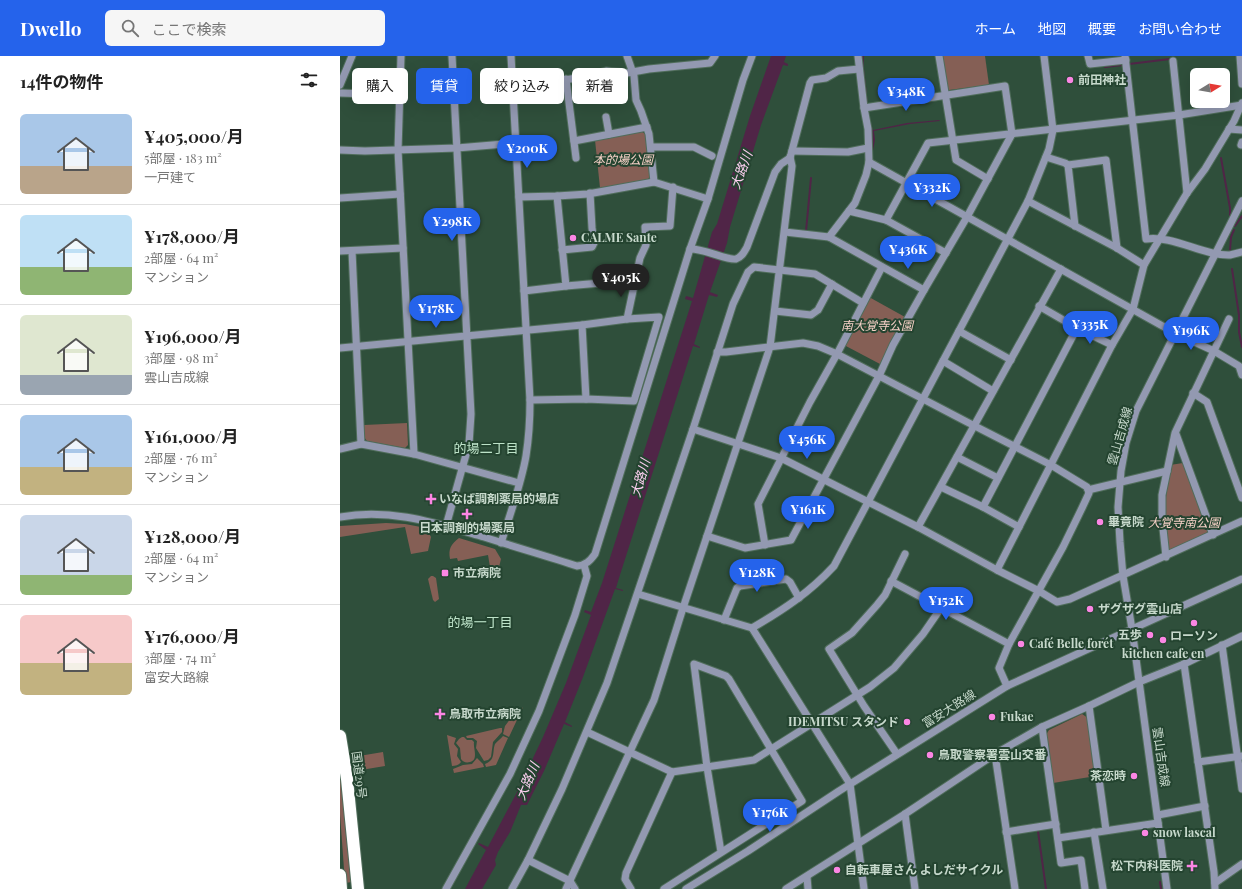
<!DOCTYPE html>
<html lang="ja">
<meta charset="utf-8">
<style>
:root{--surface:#fff;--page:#f6f6f6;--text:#222;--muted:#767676;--line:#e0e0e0;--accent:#2563eb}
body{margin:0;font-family:"Playfair Display","Noto Sans JP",serif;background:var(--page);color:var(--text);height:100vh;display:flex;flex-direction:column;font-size:15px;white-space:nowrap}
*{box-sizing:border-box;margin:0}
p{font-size:13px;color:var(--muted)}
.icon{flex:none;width:22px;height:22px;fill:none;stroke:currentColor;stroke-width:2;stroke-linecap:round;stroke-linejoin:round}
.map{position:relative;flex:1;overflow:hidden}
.panel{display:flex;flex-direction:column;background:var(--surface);width:340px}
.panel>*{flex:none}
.banner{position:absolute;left:12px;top:12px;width:380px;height:36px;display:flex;gap:8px}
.needle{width:26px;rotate:79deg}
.controls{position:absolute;left:850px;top:12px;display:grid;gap:8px}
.controls a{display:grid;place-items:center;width:40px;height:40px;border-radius:6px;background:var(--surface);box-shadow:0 4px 16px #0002;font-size:20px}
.price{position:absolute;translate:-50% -34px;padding:0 9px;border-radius:14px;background:var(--accent);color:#fff;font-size:13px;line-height:26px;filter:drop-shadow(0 1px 2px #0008)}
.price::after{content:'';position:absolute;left:50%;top:24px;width:12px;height:9px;margin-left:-6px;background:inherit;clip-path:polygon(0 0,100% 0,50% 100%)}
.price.on{background:#222;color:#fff}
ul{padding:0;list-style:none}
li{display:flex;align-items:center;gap:12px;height:100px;padding:0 20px}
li+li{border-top:1px solid var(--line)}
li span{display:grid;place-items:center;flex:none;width:112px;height:80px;border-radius:6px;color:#555}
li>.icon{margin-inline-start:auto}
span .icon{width:48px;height:48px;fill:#fffc;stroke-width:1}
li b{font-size:17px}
h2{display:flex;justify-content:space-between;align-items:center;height:48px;padding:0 20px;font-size:17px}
.tag{padding:0 14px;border-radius:6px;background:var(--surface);box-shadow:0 4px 16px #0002;font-size:14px;line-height:36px}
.tag.on{background:var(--accent);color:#fff}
header{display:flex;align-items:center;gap:24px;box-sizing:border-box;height:56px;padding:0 20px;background:var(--accent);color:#fff}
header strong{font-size:19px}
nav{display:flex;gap:22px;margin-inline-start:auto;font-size:14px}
.search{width:280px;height:36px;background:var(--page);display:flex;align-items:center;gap:10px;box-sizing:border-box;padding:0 14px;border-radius:6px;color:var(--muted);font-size:15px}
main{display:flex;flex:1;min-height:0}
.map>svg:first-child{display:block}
.green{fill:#855f55}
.water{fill:#502547}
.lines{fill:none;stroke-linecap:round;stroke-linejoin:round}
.stream{stroke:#502547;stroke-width:2}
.minor-casing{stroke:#506d5b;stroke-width:9}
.highway-casing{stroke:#506d5b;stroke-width:14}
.minor{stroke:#9399b1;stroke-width:7}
.highway{stroke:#fff;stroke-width:12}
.poi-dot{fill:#fc86e4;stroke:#244430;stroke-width:1.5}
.labels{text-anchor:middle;stroke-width:4;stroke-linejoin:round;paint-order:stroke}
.poi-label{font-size:12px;font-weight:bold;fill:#c7d9cc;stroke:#244430;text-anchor:start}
.park-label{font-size:12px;font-style:italic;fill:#f7d1c7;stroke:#244430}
.street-label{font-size:12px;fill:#c7d9cc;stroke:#244430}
.water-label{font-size:13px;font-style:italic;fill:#fccff0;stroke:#244430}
.neighbourhood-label{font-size:13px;fill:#bde2c8;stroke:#244430}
</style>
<header>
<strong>Dwello</strong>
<div class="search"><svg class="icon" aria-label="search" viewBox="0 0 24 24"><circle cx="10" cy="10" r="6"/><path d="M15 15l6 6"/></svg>ここで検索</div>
<nav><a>ホーム</a><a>地図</a><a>概要</a><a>お問い合わせ</a></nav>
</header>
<main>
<section class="panel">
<h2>14件の物件<svg class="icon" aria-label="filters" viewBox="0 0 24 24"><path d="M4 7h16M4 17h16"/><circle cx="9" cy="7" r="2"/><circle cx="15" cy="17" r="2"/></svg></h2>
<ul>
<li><span style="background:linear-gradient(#a9c7e8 65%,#b9a48a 0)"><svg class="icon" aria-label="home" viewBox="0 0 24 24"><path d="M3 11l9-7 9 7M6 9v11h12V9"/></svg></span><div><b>¥405,000/月</b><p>5部屋 · 183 m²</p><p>一戸建て</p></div></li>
<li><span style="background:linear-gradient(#bfe0f5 65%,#8fb573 0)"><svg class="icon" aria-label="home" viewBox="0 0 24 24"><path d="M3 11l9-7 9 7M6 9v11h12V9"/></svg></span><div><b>¥178,000/月</b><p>2部屋 · 64 m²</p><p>マンション</p></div></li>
<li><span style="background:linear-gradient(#dfe7d0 75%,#9aa5b1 0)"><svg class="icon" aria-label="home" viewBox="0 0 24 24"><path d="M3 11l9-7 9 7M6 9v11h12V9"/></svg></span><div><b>¥196,000/月</b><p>3部屋 · 98 m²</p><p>雲山吉成線</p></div></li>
<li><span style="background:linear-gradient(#a9c7e8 65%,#c2b280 0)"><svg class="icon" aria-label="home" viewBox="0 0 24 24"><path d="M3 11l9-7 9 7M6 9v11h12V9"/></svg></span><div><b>¥161,000/月</b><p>2部屋 · 76 m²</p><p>マンション</p></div></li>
<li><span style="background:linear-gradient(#c9d6e8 75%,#8fb573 0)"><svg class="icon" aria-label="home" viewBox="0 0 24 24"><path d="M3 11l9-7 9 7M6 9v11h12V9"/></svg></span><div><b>¥128,000/月</b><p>2部屋 · 64 m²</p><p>マンション</p></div></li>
<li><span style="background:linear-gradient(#f6c9c9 60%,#c2b280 0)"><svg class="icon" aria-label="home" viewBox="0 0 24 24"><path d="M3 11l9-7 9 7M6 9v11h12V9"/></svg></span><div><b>¥176,000/月</b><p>3部屋 · 74 m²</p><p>富安大路線</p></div></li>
</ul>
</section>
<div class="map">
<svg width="902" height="833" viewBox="0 0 902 833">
<rect width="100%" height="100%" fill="#2f4f3b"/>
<!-- green -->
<g class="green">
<path d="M 603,0 L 645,0 L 649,29 L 609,34 L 607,33 L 602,2 Z"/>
<path d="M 301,75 L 305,78 L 310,119 L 308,124 L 287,129 L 260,132 L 255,84 Z"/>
<path d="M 529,241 L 565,261 L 540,308 L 504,289 Z"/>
<path d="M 67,367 L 68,389 L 65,392 L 27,385 L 24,381 L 24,369 Z"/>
<path d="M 843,407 L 868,475 L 866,479 L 831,495 L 828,493 C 822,466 826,437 830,409 Z"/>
<path d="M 46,467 L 65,468 L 86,472 L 91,481 L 88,495 L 71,498 L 65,471 L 0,481 L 0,470 Z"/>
<path d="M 119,482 L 155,493 L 161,503 L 158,515 L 151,517 L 148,499 L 118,505 L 117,502 L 110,503 C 108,493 111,488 119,482 Z"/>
<path d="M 91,520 L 93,520 L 96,522 L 99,543 L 95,546 L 93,544 L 88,523 Z"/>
<path d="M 183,651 L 169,681 L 163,678 L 165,670 L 171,662 L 177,658 Z"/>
<path d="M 742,658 L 748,662 L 756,720 L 713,727 L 706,679 L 709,674 Z"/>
<path d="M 160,672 L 162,672 L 162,676 L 153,686 L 151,701 L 148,704 L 144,705 L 136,692 L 137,685 L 133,682 L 127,682 L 126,680 Z"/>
<path d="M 107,679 L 116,682 L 114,688 L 118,693 L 117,700 L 121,706 C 119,709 115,710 112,710 Z"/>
<path d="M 163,680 L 168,682 L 156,709 L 146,711 L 145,708 C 156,704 152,696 155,688 C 157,685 161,683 163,680 Z"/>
<path d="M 122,681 L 124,681 L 127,684 L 132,684 L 134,686 C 133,692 139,704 130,706 C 126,707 123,706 121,703 L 120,692 L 116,687 L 119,683 Z"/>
<path d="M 43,696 L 45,710 L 21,714 L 19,700 Z"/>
<path d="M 137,702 L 143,708 L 144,711 L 114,717 L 113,713 L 123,709 L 132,708 Z"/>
<path d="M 0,708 L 12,826 L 5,827 L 0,758 Z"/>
</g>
<!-- water -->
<g class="water">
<path d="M 431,0 L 446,0 L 444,6 L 448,8 L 448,10 L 443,9 L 421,69 L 390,171 L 387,187 L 370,236 L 378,239 L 377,241 L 369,239 L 354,288 L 360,291 L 360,292 L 353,290 L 279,522 L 276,532 L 283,534 L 283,535 L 275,533 L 243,621 L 225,666 L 232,670 L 232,671 L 224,668 L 204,715 L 187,749 L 181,749 L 170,776 L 158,796 L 155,804 L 156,809 L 142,833 L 125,833 L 146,794 L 138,788 L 139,787 L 148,791 L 176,738 L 203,681 L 226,627 L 251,559 L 244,556 L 245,554 L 251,556 L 262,527 L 352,245 L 345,243 L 346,240 L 353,242 L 372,176 L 377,168 L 410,60 Z"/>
<path d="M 520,0 L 524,0 C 523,10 525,19 526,29 C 528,46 528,58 533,74 L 567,67 L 599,64 L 600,65 L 570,68 L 534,75 L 535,84 L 532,100 L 530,97 L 532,80 L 527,63 Z"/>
</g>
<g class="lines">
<!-- stream -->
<g class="stream">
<path d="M 789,8 L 830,3"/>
<path d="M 765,11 L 782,9"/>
<path d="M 881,102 L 890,152 L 890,162"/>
<path d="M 895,170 L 902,160"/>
<path d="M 466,175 L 471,122"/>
<path d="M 890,194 L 891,181 L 894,174"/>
<path d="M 892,213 L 899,259 L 899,276 L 902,291"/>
<path d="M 698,775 L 706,833"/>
<path d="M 820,826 L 821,833"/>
</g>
<!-- minor casing -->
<g class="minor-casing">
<g id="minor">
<path d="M 61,0 L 58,94 L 74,398"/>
<path d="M 287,0 L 294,20 L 296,44 L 301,55 L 309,78 L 314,126"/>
<path d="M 599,0 L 616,104 L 648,123"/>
<path d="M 748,0 L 750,8 L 786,4"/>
<path d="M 785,0 L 806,183 C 833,179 864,200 890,199 C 894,198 898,197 902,196"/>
<path d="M 900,0 L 902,28"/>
<path d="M 833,5 L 847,137"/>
<path d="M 226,23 L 236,102"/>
<path d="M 0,29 L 12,0"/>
<path d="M 173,33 L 248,20 L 266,15 L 287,17 L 309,13 L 370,7 L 375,0"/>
<path d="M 0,37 L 60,39"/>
<path d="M 266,61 L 269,78"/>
<path d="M 889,73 L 902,74"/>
<path d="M 234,85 L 307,71"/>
<path d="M 901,89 L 902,86"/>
<path d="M 311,91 L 354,91 L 372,100"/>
<path d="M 0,94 L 25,95 L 117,92 L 176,87"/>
<path d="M 452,95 L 508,96 L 528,92"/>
<path d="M 706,101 L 725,107 L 728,109"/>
<path d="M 529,106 L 835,277 L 874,295 L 899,310 L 902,319"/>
<path d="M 217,140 L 226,230"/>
<path d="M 179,141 L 217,140 L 248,138 L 314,126 L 368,143"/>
<path d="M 0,142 L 60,138"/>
<path d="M 688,145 L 777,192 L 804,209"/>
<path d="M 509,155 L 546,164 L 606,197"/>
<path d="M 546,164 L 588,87 L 839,59 L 902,49"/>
<path d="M 735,170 L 728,109 L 766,104 L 777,192"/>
<path d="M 445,176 L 489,181 L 584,234"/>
<path d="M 489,181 L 515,147 L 526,119 L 529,106 L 528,73 L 524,52 L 518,0"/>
<path d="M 350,193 C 363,192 388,205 396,203 C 402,201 404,196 407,191 L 435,116 L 441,108 L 450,102 L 470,27 L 472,24 L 486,22 L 498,15 L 519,13"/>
<path d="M 222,194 L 252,191 L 254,187 L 252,172 L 250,137"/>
<path d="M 0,195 L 63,192"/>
<path d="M 12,195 L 21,388"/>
<path d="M 184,235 L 226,230 L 295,224"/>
<path d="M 699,250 L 737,272 L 772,289"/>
<path d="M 435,255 L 471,259 L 478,254 L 492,228"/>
<path d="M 287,263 L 300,202 L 306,189 L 305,171 L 330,170 L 333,131"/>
<path d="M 242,269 L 246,343"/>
<path d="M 619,275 L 671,304"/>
<path d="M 0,292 L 242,269 L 287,263 L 319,261 L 294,345 L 246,343 L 190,344"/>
<path d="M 377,296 L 386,296 L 463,287 L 478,290 L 497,298 L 627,366 L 711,409 L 747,431 L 749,437 L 742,452 L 723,491 L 669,588 L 659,612 L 667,630"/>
<path d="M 603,305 L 653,335"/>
<path d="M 853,337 L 867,346 L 902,442"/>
<path d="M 353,373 L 441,402 L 578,471 L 657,514 L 699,535 L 717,546 L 730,543 L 902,465"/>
<path d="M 836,378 L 873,479"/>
<path d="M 0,393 L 21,388 L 74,398 L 179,427"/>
<path d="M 617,401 L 658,422"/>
<path d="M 601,431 L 643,451 L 679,471"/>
<path d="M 748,434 L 827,415"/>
<path d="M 643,451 L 737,272"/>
<path d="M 0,461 C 51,452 95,467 144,481 C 175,491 206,500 237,510 C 246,509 250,505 255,498 L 350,193 L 368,143 L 403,24 L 412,0"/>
<path d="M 106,470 L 129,388 L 131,358 L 112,0"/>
<path d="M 578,471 L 721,213"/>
<path d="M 367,480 L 405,492 L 451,484 L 539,320 L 553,289 L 584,234 L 627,161 L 672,78 L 665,30 L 524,52"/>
<path d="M 161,487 C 170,458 181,429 186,400 C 189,381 190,362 190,344 L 171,0"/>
<path d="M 425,489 L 418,448 L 470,346 L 497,298 L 542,211"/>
<path d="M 826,501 L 822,463 L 822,439 L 835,377 L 889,263"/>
<path d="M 657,514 L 772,289 L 793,253 L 804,209 L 847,137 L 865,113 L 894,65 L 902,47"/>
<path d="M 551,525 L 669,588"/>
<path d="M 298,538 L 412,572 L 510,728 L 524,833"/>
<path d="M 384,564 L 397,532 L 400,530 L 446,523 L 450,526 L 459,542"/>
<path d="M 412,572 C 443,554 469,537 494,510 L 688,145 L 709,93 L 713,74 L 704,0"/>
<path d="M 882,589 L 902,733"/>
<path d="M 844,608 L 874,816 L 875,833"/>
<path d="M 749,650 L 766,774"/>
<path d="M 702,671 L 721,807 L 741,804 L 745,833"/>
<path d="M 247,676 L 332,716 L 414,704 L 530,631 L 554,612 L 583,578 L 601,552"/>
<path d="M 557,698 L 524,650 L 489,593 L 512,577 L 537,549 L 545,539 L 565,498"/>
<path d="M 655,698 L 675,833"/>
<path d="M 858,706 L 902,700"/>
<path d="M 565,758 L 575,833"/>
<path d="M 818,759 L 865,750"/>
<path d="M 666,776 L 716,768"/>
<path d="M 754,776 L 763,833"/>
<path d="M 718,782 L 818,767"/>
<path d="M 188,804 L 230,825 L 235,833"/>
<path d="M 467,821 L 468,833"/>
<path d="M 875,827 L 902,808"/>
<path d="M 106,833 L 170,718 L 199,655 L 235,559 L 247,520 L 244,509"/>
<path d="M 172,833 L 188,804 L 222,733 L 267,627 L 353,373 L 393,248 L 408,216 L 414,211 L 475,218 L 523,247"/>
<path d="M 226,833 L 314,644 L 343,552 L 430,291 L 452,110 L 450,101"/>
<path d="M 291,833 L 285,823 L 286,817 L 332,716"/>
<path d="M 324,833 L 462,745 L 389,623 L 386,620 L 354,608 L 367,711 L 381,796"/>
<path d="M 346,833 L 408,795 L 499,735 L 667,630 L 902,523"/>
<path d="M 446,833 L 565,758 L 655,698 L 702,671 L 749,650 L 799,626 L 844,608 L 902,580"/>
<path d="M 827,833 L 792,573 L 783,520 L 780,486 L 778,451 L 781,415 L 786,387 L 796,355 L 902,145"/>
</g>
</g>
<!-- highway casing -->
<g class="highway-casing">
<g id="highway">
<path d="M 0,680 L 7,723 L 18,833"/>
<path d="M 0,819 L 1,833"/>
</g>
</g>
<!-- minor -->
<use href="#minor" class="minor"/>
<!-- highway -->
<use href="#highway" class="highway"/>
</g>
<!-- markers -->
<g class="poi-dot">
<circle cx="730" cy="24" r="4"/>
<circle cx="233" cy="182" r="4"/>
<path d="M89 437h4v4h4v4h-4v4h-4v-4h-4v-4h4z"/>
<path d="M125 452h4v4h4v4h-4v4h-4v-4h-4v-4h4z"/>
<circle cx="760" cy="466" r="4"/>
<rect x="101" y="513" width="8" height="8" rx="2"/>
<circle cx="750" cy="553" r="4"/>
<circle cx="854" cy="567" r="4"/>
<circle cx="810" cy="579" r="4"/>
<circle cx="823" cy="584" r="4"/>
<circle cx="681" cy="588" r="4"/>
<path d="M98 652h4v4h4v4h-4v4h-4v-4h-4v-4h4z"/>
<circle cx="652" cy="661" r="4"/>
<circle cx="567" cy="666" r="4"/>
<circle cx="590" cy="699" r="4"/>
<circle cx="794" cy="720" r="4"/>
<circle cx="805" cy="777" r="4"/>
<path d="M850 804h4v4h4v4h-4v4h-4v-4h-4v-4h4z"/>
<circle cx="497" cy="814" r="4"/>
</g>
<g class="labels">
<!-- poi labels -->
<g class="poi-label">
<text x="738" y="28">前田神社</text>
<text x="241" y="186">CALME Sante</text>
<text x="99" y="447">いなば調剤薬局的場店</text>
<text x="768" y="470">畢竟院</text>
<text x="127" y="476" text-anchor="middle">日本調剤的場薬局</text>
<text x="113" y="521">市立病院</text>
<text x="758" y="557">ザグザグ雲山店</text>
<text x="802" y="583" text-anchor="end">五歩</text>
<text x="854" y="584" text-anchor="middle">ローソン</text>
<text x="689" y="592">Café Belle forét</text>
<text x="823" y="602" text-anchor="middle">kitchen cafe en</text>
<text x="109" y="662">鳥取市立病院</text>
<text x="660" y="665">Fukae</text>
<text x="559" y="670" text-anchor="end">IDEMITSU スタンド</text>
<text x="598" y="703">鳥取警察署雲山交番</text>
<text x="786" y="724" text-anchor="end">茶恋時</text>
<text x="813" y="781">snow lascal</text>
<text x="843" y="814" text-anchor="end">松下内科医院</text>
<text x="505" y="818">自転車屋さん よしだサイクル</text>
</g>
<!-- park labels -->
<g class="park-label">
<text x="283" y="108">本的場公園</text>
<text x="537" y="274">南大覚寺公園</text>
<text x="844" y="471">大覚寺南公園</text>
</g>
<!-- street labels -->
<g class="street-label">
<text transform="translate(780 380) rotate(-74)" y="4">雲山吉成線</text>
<text transform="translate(609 653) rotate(-32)" y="4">富安大路線</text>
<text transform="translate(821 701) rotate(82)" y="4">雲山吉成線</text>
<text transform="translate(19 719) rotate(83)" y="4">国道29号</text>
</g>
<!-- water labels -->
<g class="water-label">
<text transform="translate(401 114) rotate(-70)" y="5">大路川</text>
<text transform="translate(300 422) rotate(-74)" y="5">大路川</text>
<text transform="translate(187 725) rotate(-67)" y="5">大路川</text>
</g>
<!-- neighbourhood labels -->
<g class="neighbourhood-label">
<text x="146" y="397">的場二丁目</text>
<text x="140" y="571">的場一丁目</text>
</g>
</g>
</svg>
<div class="controls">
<a><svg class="needle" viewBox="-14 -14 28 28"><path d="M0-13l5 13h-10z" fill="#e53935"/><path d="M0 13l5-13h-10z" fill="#767676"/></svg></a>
</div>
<b class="price" style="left:566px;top:56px">¥348K</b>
<b class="price" style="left:187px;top:113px">¥200K</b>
<b class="price" style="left:592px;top:152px">¥332K</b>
<b class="price" style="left:112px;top:186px">¥298K</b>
<b class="price" style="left:568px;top:214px">¥436K</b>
<b class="price on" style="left:281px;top:242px">¥405K</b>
<b class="price" style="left:96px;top:273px">¥178K</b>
<b class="price" style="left:750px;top:289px">¥335K</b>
<b class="price" style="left:851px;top:295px">¥196K</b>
<b class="price" style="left:467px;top:404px">¥456K</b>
<b class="price" style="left:468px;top:474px">¥161K</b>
<b class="price" style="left:417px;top:537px">¥128K</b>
<b class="price" style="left:606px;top:565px">¥152K</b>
<b class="price" style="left:430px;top:777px">¥176K</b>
<div class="banner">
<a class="tag">購入</a>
<a class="tag on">賃貸</a>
<a class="tag">絞り込み</a>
<a class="tag">新着</a>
</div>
</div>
</main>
